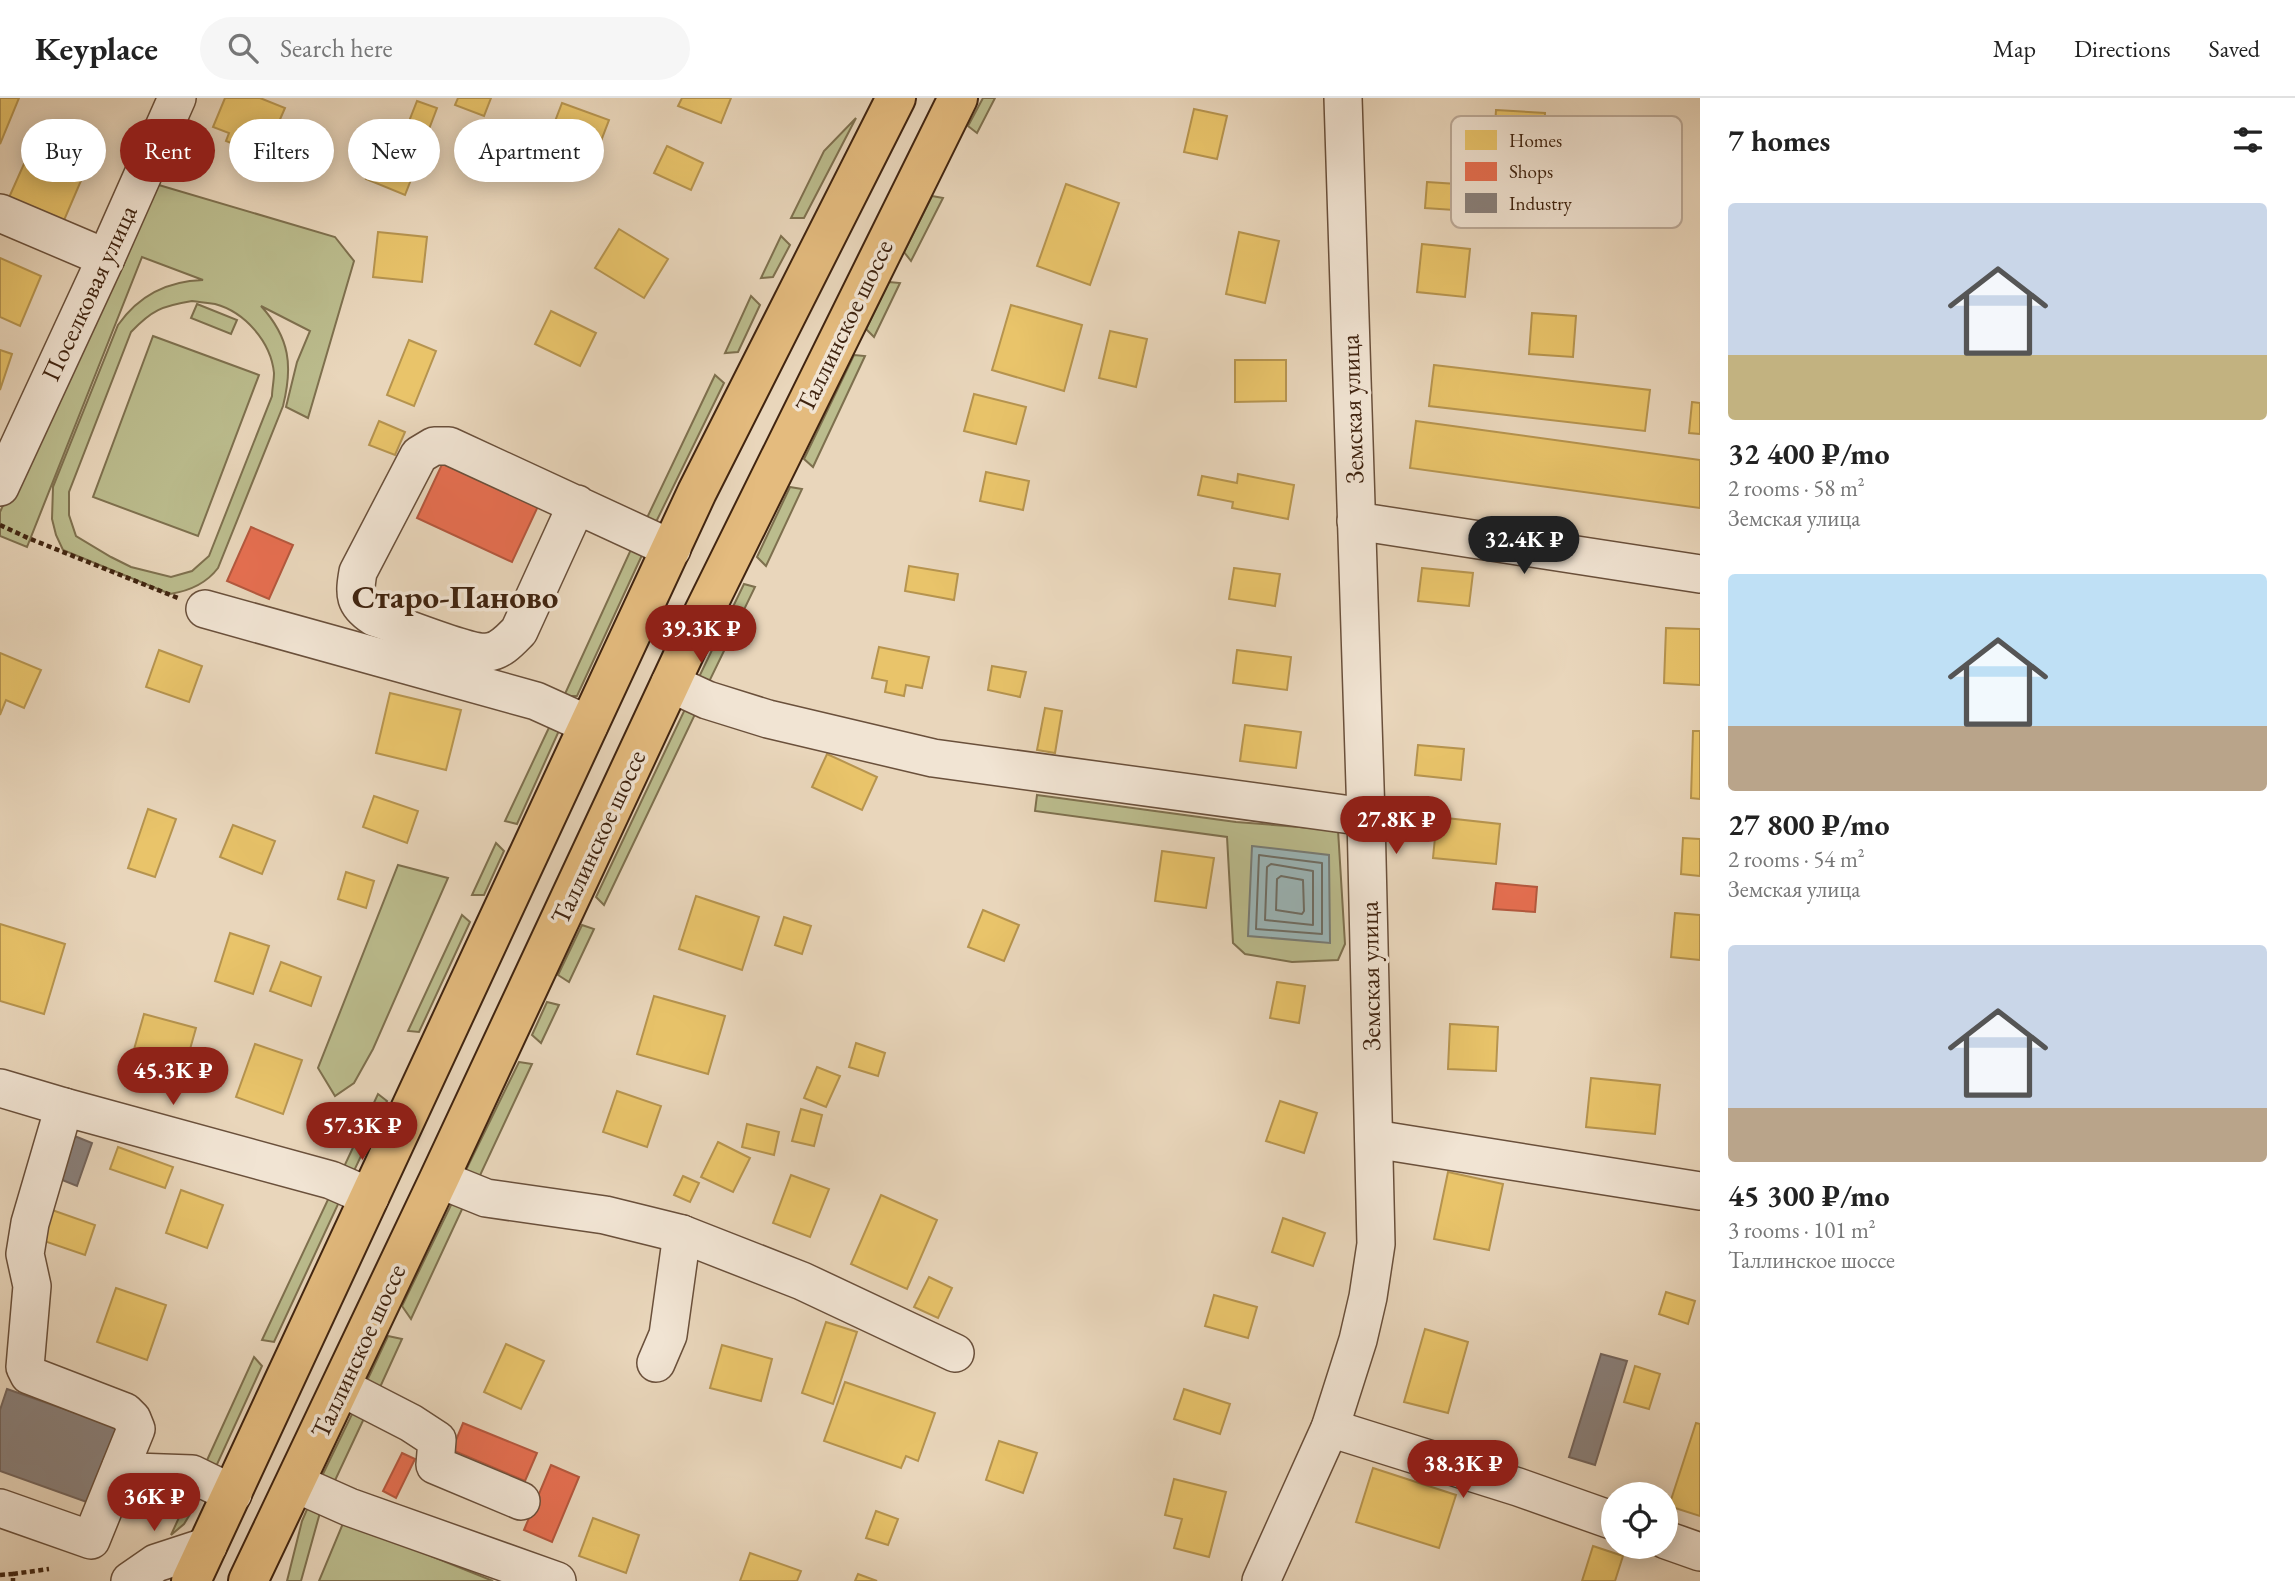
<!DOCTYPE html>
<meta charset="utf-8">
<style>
:root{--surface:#fff;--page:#f6f6f6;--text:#222;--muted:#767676;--line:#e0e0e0;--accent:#8f2418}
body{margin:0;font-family:"EB Garamond",serif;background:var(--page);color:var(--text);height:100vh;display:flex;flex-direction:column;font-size:26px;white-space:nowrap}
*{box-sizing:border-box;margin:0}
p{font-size:23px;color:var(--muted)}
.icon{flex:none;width:38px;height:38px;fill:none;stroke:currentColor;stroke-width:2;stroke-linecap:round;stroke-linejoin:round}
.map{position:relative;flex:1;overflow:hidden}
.panel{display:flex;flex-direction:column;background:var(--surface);width:595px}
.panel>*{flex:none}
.banner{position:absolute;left:21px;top:21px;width:665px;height:63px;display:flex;gap:14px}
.buttons{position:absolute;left:1601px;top:1384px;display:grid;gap:14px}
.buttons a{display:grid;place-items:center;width:77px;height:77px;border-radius:50%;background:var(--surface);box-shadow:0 4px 18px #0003;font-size:35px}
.price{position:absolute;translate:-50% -60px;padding:0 16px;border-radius:24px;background:var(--accent);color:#fff;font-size:23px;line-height:46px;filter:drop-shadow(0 2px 4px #0008)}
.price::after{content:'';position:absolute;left:50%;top:42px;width:21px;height:16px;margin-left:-10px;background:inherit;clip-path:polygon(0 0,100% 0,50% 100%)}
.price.selected{background:#222;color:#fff}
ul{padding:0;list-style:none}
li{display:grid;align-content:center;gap:14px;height:371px;padding:0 28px}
li span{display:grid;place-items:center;height:217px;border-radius:7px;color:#555}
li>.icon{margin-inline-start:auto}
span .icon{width:126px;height:126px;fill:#fffc;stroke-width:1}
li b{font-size:30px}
h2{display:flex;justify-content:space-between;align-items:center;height:84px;padding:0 28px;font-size:30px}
.tag{padding:0 24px;border-radius:32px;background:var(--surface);box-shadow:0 4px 18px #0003;font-size:24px;line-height:63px}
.tag.selected{background:var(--accent);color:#fff}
header{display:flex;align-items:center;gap:42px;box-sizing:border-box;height:98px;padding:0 35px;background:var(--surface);border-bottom:2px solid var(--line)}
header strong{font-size:33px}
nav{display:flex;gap:38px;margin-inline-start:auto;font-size:24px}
.search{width:490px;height:63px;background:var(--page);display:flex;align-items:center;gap:18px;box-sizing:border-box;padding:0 24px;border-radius:38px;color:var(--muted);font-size:26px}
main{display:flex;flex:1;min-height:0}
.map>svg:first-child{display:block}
.green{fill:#bbbc8d;stroke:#7e704e;stroke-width:2;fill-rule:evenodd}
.water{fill:#9bb7ba;stroke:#777c76;stroke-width:2}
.homes{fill:#e9c46a;stroke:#b6944f;stroke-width:2}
.shops{fill:#e76f51;stroke:#b5583e;stroke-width:2}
.industry{fill:#8a817c;stroke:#74655c;stroke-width:2}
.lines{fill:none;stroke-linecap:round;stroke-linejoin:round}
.shore{stroke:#6e6e65;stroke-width:2}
.minor-casing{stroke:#6a503b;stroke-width:40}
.major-casing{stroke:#402410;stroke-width:42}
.path{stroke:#402410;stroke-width:4.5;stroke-dasharray:5 3.5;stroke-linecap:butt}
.minor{stroke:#f1e4d3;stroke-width:37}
.major{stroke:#e4bb7e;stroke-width:38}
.labels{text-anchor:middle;stroke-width:7;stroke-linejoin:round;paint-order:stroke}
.street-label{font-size:26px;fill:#402410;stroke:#f1e4d3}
.district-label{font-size:33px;font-weight:bold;fill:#402410;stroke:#f1e4d3}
.key{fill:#f1e4d3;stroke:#bcaa98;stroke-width:2}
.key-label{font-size:19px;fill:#402410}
</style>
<header>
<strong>Keyplace</strong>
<div class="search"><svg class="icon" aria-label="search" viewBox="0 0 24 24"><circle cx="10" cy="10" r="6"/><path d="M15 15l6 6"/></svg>Search here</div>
<nav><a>Map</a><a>Directions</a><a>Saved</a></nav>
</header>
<main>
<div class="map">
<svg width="1700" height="1483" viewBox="0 0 1700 1483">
<rect width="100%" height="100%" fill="#e9d6bb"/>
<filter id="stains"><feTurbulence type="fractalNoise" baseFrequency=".00286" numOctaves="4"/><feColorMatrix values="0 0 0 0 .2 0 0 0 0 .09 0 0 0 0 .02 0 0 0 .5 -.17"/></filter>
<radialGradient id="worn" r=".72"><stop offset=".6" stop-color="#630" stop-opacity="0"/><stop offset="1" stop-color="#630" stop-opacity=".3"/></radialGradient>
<!-- green -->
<g class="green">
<path d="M 983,0 L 995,0 L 977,35 L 968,28 Z"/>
<path d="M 856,20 L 804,120 L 791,120 L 824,53 Z"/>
<path d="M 152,85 L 335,139 L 354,163 L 308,320 L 286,309 L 297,264 L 310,233 L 261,208 C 290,240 293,268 283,308 L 218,470 C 206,486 189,493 170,496 L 63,452 L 56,437 L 52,421 L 53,389 L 118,227 C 139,197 167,183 203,182 L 142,159 L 27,449 L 0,438 L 0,414 ZM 192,203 C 199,204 207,205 215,206 C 245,214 271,244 274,275 C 274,283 272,291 272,298 L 209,458 L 192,473 L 171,479 L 131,469 L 111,459 L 76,438 L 69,417 L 69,394 L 131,234 C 152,212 162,208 192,203 Z"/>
<path d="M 932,98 L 943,100 L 911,163 L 904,154 Z"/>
<path d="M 781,138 L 790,147 L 773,179 L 761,180 Z"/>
<path d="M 889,184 L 900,185 L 874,239 L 866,231 Z"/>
<path d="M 751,198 L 760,207 L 738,254 L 725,255 Z"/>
<path d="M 197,206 L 237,222 L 231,236 L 191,220 Z"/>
<path d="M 153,238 L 259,277 L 198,438 L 93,399 Z"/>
<path d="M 854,257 L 865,258 L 813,369 L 804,361 Z"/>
<path d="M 715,277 L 724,285 L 656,424 L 645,424 Z"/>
<path d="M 790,389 L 802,391 L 766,468 L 757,459 Z"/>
<path d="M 633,447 L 643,455 L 577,598 L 564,598 Z"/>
<path d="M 744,486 L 755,489 L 706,590 L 698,581 Z"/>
<path d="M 686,609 L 698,610 L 604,807 L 596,799 Z"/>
<path d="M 554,619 L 562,626 L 517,726 L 505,723 Z"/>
<path d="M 1037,697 L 1236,724 L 1338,732 L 1345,846 L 1338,862 L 1292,864 L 1245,856 L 1233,845 L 1227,739 L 1035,713 Z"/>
<path d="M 496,745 L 504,753 L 484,797 L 472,797 Z"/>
<path d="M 398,767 L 448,780 L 373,951 L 354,985 L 335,998 L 318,970 Z"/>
<path d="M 462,817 L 470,824 L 419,934 L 408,933 Z"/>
<path d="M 582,827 L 594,831 L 569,884 L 558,877 Z"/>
<path d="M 547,904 L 559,907 L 541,945 L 532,937 Z"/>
<path d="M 519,964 L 532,966 L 476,1086 L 464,1076 Z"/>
<path d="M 378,996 L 387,1003 L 353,1075 L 342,1073 Z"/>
<path d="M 332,1093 L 340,1102 L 274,1244 L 262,1242 Z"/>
<path d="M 451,1107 L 464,1107 L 411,1221 L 402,1208 Z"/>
<path d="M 388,1238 L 402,1241 L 376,1298 L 365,1287 Z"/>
<path d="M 254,1259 L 262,1268 L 214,1373 L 203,1371 Z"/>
<path d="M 354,1312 L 367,1314 L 331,1391 L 321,1380 Z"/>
<path d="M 192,1391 L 201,1398 L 184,1426 L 171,1437 Z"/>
<path d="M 308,1409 L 321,1411 L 301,1483 L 287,1483 L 302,1423 Z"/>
<path d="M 344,1423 L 493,1483 L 319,1483 Z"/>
</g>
<!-- water -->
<path class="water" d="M 1252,748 L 1329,757 L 1330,845 L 1248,838 Z"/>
<!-- homes -->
<g class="homes">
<path d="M 0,0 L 19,0 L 0,46 Z"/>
<path d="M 225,0 L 260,0 L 285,10 L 267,51 L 253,45 L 250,53 L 226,43 L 229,35 L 213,29 Z"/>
<path d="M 458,0 L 491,0 L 484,18 L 455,7 Z"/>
<path d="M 682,0 L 731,0 L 721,25 L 678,8 Z"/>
<path d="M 417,3 L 437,10 L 426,39 L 406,31 Z"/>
<path d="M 562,5 L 609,22 L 596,56 L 549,39 Z"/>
<path d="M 1194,11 L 1227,18 L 1217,61 L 1184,54 Z"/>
<path d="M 1496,12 L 1545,15 L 1543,49 L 1494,45 Z"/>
<path d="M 384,36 L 423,51 L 405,97 L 366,81 Z"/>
<path d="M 35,41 L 89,64 L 62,127 L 7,104 Z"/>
<path d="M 667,48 L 703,65 L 691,92 L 654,75 Z"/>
<path d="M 1427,84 L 1457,86 L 1454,112 L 1425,110 Z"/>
<path d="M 1066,86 L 1119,105 L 1090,187 L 1037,168 Z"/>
<path d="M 619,131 L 668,161 L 644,200 L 595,170 Z"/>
<path d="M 378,134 L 427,139 L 422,184 L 373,179 Z"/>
<path d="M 1239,134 L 1279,143 L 1265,205 L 1226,196 Z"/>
<path d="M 1422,146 L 1470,151 L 1465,199 L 1417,194 Z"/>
<path d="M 0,160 L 41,178 L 20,228 L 0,219 Z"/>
<path d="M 1011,207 L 1082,227 L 1064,293 L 992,272 Z"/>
<path d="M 551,213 L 596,235 L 580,268 L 535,246 Z"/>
<path d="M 1532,215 L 1576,218 L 1573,259 L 1529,256 Z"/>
<path d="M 1110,233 L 1147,241 L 1136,289 L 1099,280 Z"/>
<path d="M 409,242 L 436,253 L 414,308 L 387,297 Z"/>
<path d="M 0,252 L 12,256 L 0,292 Z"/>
<path d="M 1235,262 L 1286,262 L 1286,303 L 1235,304 Z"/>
<path d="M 1434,267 L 1650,292 L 1645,333 L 1429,308 Z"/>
<path d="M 974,296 L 1026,309 L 1016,346 L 964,333 Z"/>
<path d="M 1692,304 L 1700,305 L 1700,336 L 1689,335 Z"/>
<path d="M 379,323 L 405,334 L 395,357 L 369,347 Z"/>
<path d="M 1416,323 L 1700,362 L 1700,410 L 1410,370 Z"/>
<path d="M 986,374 L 1029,383 L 1023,412 L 980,403 Z"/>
<path d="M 1238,376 L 1294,387 L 1288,421 L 1232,410 L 1233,404 L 1198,397 L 1202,378 L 1237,385 Z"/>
<path d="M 909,468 L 958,476 L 954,502 L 905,493 Z"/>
<path d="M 1234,470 L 1280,476 L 1275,508 L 1229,501 Z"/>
<path d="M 1422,470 L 1473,475 L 1469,508 L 1418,503 Z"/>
<path d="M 1666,530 L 1700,531 L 1700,587 L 1664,585 Z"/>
<path d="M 879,549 L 929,559 L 922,590 L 906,587 L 904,598 L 885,594 L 887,583 L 872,580 Z"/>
<path d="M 159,552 L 202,568 L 189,604 L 146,589 Z"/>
<path d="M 1237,552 L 1291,559 L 1287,592 L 1233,585 Z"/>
<path d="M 0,555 L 41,572 L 24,610 L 6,602 L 0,617 Z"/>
<path d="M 992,568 L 1026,574 L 1020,599 L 988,592 Z"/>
<path d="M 390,595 L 461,612 L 446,672 L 376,655 Z"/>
<path d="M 1045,610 L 1062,613 L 1055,655 L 1037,652 Z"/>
<path d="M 1245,627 L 1301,634 L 1296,670 L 1240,663 Z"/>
<path d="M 1693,633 L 1700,633 L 1700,701 L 1691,700 Z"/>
<path d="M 1418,647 L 1464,651 L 1461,682 L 1415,677 Z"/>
<path d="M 827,656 L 877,679 L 862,712 L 812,689 Z"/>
<path d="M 374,698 L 418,713 L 407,745 L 363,729 Z"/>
<path d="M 148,711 L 176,721 L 155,779 L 128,770 Z"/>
<path d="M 1437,719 L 1500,726 L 1496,766 L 1433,760 Z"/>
<path d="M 233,727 L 275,743 L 262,776 L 220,759 Z"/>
<path d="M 1683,740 L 1700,741 L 1700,778 L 1681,776 Z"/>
<path d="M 1162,753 L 1214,760 L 1206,810 L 1155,803 Z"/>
<path d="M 346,774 L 374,783 L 366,810 L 338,801 Z"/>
<path d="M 696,798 L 759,819 L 742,872 L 679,851 Z"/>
<path d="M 983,812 L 1019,827 L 1004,863 L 968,849 Z"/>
<path d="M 1675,815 L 1700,817 L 1700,862 L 1671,859 Z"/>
<path d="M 784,819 L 811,828 L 802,856 L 775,847 Z"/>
<path d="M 0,826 L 65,846 L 44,916 L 0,903 Z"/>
<path d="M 230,835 L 269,848 L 253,896 L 215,883 Z"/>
<path d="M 281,864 L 321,879 L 311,908 L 270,893 Z"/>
<path d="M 1277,884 L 1305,888 L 1299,925 L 1270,920 Z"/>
<path d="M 654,898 L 725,918 L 708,976 L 637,956 Z"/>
<path d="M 144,916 L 196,930 L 183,976 L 131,962 Z"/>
<path d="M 1450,926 L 1498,929 L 1496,973 L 1448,971 Z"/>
<path d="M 856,945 L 885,955 L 878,978 L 849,969 Z"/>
<path d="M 255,946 L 302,962 L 283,1016 L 236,999 Z"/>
<path d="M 817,969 L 840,978 L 826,1009 L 804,1000 Z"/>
<path d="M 1591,980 L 1660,987 L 1655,1036 L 1586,1029 Z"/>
<path d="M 617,993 L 661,1008 L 647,1049 L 603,1034 Z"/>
<path d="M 1280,1003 L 1317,1015 L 1304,1055 L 1266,1043 Z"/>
<path d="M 801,1011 L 822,1017 L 814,1048 L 792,1043 Z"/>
<path d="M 747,1026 L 779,1034 L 774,1057 L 742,1049 Z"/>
<path d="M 718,1044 L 750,1060 L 733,1094 L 701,1079 Z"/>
<path d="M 118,1049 L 173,1069 L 165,1090 L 110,1071 Z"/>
<path d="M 1448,1074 L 1503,1086 L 1489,1152 L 1434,1141 Z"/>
<path d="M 791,1077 L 829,1091 L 810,1139 L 773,1125 Z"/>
<path d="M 683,1078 L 699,1085 L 690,1104 L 674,1097 Z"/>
<path d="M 181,1092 L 223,1107 L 207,1150 L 166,1135 Z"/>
<path d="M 881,1097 L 937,1122 L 907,1191 L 851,1166 Z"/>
<path d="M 52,1112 L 95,1127 L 85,1157 L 41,1142 Z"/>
<path d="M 1283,1120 L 1325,1135 L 1313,1168 L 1272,1154 Z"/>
<path d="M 929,1179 L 952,1190 L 938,1220 L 914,1209 Z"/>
<path d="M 116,1190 L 166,1207 L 147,1262 L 97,1244 Z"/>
<path d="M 1666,1194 L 1695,1203 L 1688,1226 L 1659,1216 Z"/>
<path d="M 1214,1197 L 1257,1209 L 1248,1240 L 1205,1228 Z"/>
<path d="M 826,1224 L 857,1234 L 833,1306 L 802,1295 Z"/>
<path d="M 1425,1231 L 1468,1244 L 1448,1315 L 1404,1304 Z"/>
<path d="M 506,1246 L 544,1263 L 521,1311 L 484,1294 Z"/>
<path d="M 722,1247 L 772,1261 L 761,1303 L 710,1290 Z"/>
<path d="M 1635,1268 L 1660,1276 L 1649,1311 L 1624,1304 Z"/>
<path d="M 845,1284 L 935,1315 L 918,1363 L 906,1358 L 901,1370 L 824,1343 Z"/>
<path d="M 1184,1291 L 1230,1306 L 1220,1336 L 1174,1321 Z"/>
<path d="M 1696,1325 L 1700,1326 L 1700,1418 L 1669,1408 Z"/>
<path d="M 999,1343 L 1037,1355 L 1023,1395 L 986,1382 Z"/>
<path d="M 1373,1370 L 1456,1397 L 1439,1450 L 1356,1424 Z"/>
<path d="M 1174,1381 L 1226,1394 L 1209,1459 L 1174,1450 L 1182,1421 L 1165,1417 Z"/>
<path d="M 876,1413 L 898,1421 L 888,1447 L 866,1440 Z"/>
<path d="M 593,1420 L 639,1437 L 626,1475 L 579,1458 Z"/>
<path d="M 1593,1448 L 1623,1458 L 1615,1483 L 1582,1483 Z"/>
<path d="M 750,1455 L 801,1473 L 797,1483 L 740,1483 Z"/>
<path d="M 858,1476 L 877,1483 L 855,1483 Z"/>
</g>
<!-- shops -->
<g class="shops">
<path d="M 445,360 L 540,404 L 512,464 L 417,420 Z"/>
<path d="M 251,429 L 293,447 L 269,501 L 227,483 Z"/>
<path d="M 1496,785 L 1537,789 L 1535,814 L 1493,811 Z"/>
<path d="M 463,1325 L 537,1355 L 525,1383 L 452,1352 Z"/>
<path d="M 402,1355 L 415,1361 L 396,1400 L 383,1393 Z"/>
<path d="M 551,1367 L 579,1379 L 552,1444 L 524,1432 Z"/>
</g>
<!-- industry -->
<g class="industry">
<path d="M 72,1037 L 92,1045 L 77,1088 L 57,1080 Z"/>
<path d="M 1601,1256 L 1627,1263 L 1595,1367 L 1569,1359 Z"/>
<path d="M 7,1291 L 122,1331 L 95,1407 L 0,1373 L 0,1312 Z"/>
</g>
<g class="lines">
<!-- shore -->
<g class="shore">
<path d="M 1259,757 L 1322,765 L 1322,836 L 1256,831 Z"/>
<path d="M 1271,766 L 1313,773 L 1313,827 L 1265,822 L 1267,769 Z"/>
<path d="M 1281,778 L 1303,782 L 1304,813 L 1302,816 L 1276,812 L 1277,781 Z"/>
</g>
<!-- minor casing -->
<g class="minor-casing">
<g id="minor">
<path d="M 0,115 L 106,160"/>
<path d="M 0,389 L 106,160 L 177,0"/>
<path d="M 577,406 L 519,533 C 511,541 501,553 488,554 C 470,557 396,526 374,519 C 354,506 354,497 358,474 L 419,357 L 434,348 L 449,348 L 672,451"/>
<path d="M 1356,423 L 1700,476"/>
<path d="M 205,511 L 536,603 L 589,627"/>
<path d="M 670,585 L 707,602 L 768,621 L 933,660 L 1366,719"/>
<path d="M 0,990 L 64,1009 L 331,1082 L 370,1099"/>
<path d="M 1374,1041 L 1700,1093"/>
<path d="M 439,1081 L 486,1100 L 605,1117 L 682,1136 L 802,1183 L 955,1255"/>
<path d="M 656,1265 L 668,1237 L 682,1136"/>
<path d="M 341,1289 L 411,1325 L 437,1342 L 435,1367 L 521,1403"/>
<path d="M 1330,1330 L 1518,1389 L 1614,1423"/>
<path d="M 121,1369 L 135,1374 L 192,1376 L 233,1396"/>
<path d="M 295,1385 L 349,1409 L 557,1483"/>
<path d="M 0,1410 L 91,1442 L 136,1331 L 132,1321 L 125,1314 L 29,1277 L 25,1269 L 32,1188 L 25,1156 L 30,1125 L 64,1009"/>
<path d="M 1666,1442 L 1700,1454"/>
<path d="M 130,1483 L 156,1465 L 208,1448"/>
<path d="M 1261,1483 L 1330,1330 L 1358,1242 L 1368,1199 L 1376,1146 L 1366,719 L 1343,0"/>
</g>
</g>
<!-- major casing -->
<g class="major-casing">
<g id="major">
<path d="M 191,1483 L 697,394 L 896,0"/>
<path d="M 248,1483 L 439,1081 L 698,526 L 958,0"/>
</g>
</g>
<!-- path -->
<g class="path">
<path d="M 0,427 L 28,440 L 178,500"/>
<path d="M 13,1476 L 49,1471"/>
<path d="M 0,1477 L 13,1476 L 13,1483"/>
</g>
<!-- minor -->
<use href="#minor" class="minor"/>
<!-- major -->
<use href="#major" class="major"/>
</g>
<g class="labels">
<!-- street labels -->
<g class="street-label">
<text transform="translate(89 195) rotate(-65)" y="9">Поселковая улица</text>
<text transform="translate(844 228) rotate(-64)" y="9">Таллинское шоссе</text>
<text transform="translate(1352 311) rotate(-92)" y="9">Земская улица</text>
<text transform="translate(598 739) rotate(-65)" y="9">Таллинское шоссе</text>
<text transform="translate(1370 878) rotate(-91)" y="9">Земская улица</text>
<text transform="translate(358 1253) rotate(-65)" y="9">Таллинское шоссе</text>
</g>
<!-- district labels -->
<g class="district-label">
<text x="455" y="510">Старо-Паново</text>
</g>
</g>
<!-- legend -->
<rect x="1451" y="18" width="231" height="112" rx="10" class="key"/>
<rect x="1465" y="32" width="32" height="20" fill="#e9c46a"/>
<rect x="1465" y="64" width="32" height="19" fill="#e76f51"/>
<rect x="1465" y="95" width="32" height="20" fill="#8a817c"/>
<g class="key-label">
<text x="1509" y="49">Homes</text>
<text x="1509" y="80">Shops</text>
<text x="1509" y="112">Industry</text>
</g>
<rect width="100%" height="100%" filter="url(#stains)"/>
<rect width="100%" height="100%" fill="url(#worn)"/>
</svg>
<div class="buttons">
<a><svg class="icon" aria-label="locate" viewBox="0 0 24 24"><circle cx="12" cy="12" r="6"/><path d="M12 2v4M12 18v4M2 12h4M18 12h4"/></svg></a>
</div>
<b class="price selected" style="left:1524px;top:478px">32.4K ₽</b>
<b class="price" style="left:701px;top:567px">39.3K ₽</b>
<b class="price" style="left:1396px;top:758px">27.8K ₽</b>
<b class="price" style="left:173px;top:1009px">45.3K ₽</b>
<b class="price" style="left:362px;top:1064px">57.3K ₽</b>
<b class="price" style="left:1463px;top:1402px">38.3K ₽</b>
<b class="price" style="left:154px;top:1435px">36K ₽</b>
<div class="banner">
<a class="tag">Buy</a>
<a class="tag selected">Rent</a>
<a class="tag">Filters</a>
<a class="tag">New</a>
<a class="tag">Apartment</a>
</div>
</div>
<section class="panel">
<h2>7 homes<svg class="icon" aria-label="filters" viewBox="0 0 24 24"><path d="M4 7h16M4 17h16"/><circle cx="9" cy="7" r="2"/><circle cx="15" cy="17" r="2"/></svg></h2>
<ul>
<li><span style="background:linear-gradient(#c9d6e8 70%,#c2b280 0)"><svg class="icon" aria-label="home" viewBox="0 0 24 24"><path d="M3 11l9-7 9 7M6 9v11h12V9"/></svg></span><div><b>32 400 ₽/mo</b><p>2 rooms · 58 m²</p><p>Земская улица</p></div></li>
<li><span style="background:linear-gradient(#bfe0f5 70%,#b9a48a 0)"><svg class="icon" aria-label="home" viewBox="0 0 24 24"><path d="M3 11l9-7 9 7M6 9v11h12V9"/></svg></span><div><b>27 800 ₽/mo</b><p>2 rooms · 54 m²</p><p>Земская улица</p></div></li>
<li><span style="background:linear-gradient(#c9d6e8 75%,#b9a48a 0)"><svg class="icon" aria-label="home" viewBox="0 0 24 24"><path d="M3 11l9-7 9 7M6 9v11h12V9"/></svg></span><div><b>45 300 ₽/mo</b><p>3 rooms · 101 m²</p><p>Таллинское шоссе</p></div></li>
</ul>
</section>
</main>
